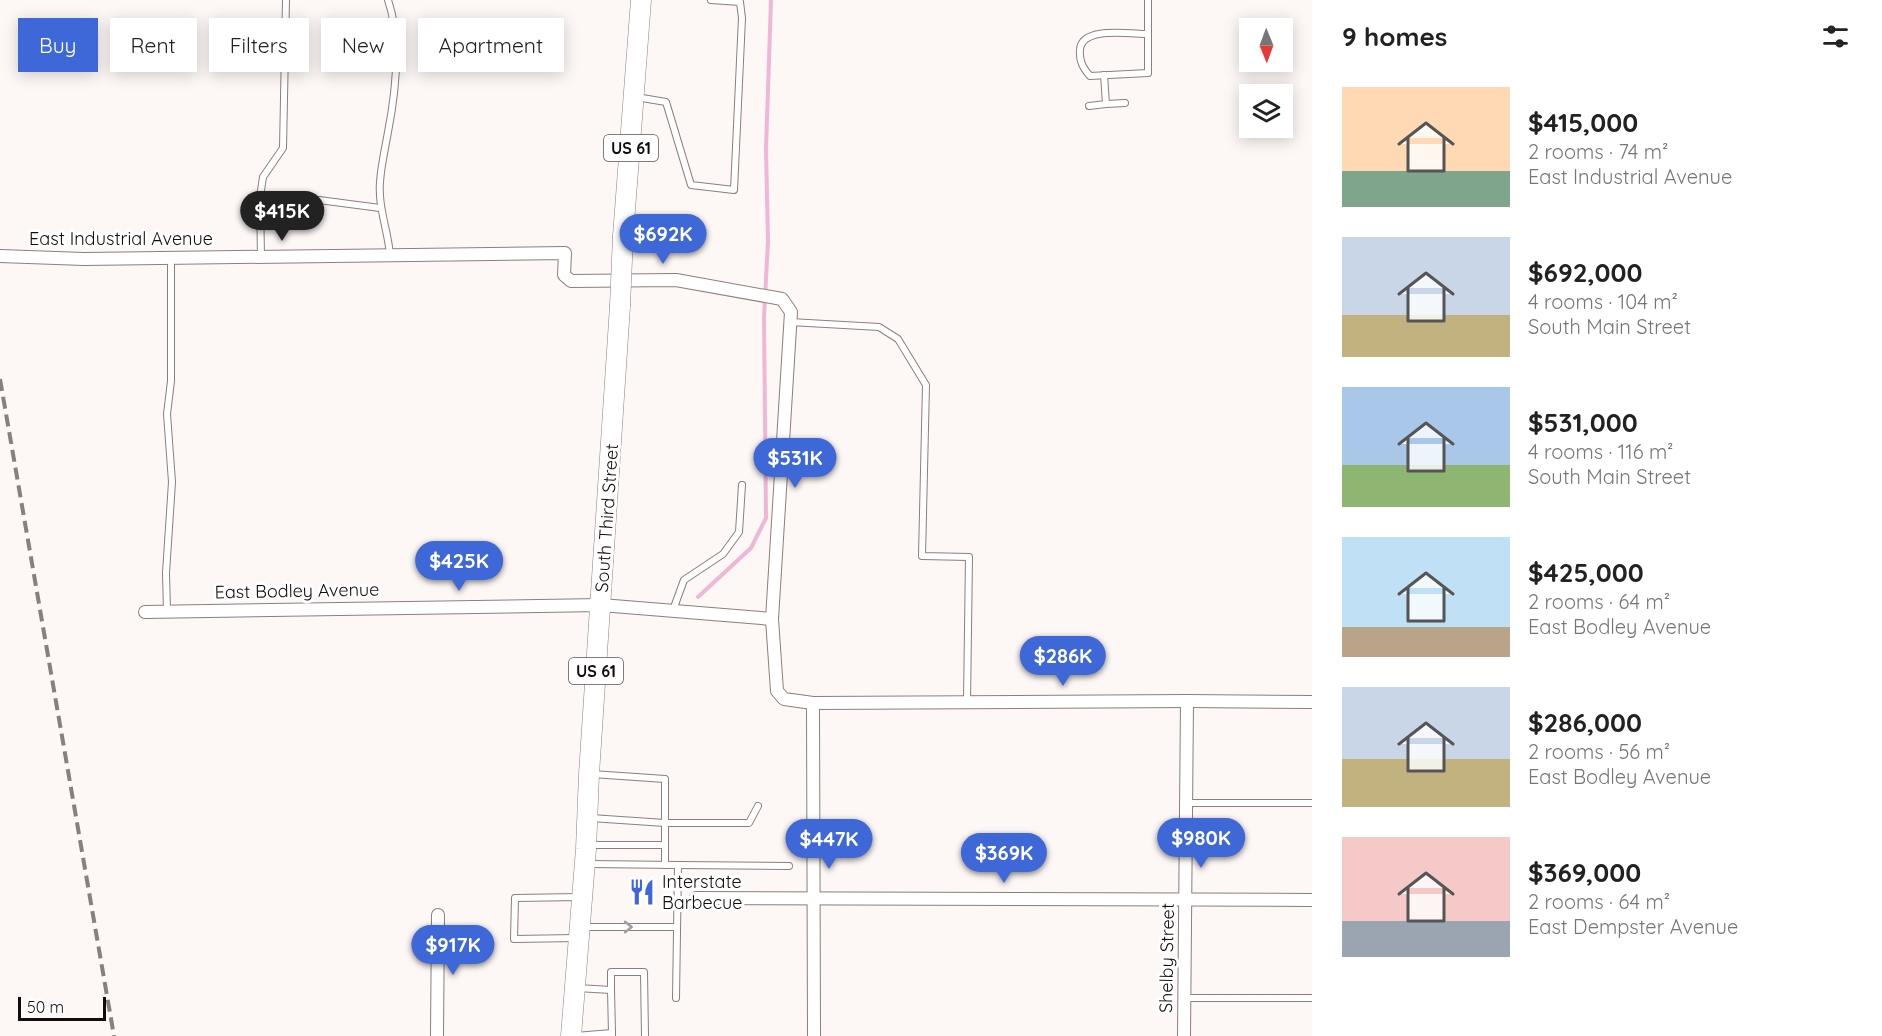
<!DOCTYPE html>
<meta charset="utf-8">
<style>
:root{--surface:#fff;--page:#f6f6f6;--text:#222;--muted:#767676;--accent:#3e67d8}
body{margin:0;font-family:Quicksand,sans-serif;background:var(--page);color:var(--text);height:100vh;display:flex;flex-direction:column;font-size:22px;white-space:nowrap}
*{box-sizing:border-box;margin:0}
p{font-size:20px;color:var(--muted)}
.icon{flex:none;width:33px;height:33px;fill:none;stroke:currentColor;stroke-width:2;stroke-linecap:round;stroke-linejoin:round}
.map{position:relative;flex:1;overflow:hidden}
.side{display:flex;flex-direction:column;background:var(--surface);width:570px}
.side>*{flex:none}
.top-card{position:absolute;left:18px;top:18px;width:570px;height:54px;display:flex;gap:12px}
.needle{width:39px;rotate:179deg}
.buttons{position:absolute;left:1239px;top:18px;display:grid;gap:12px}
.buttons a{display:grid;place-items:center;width:54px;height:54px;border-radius:0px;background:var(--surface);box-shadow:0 3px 15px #0003;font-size:30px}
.scale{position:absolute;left:18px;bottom:15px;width:88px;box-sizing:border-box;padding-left:6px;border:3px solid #120d0c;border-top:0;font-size:16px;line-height:21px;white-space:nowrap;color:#120d0c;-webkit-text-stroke:4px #fff;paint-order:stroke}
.price{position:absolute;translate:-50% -51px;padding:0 14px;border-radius:21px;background:var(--accent);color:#fff;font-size:20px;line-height:39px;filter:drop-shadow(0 2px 3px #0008)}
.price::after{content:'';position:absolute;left:50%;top:36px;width:18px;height:14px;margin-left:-9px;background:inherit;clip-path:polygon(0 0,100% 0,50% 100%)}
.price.on{background:#222;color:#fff}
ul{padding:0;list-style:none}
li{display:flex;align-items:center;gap:18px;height:150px;padding:0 30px}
li span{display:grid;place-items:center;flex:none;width:168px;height:120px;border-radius:0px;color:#555}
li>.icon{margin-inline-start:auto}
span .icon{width:72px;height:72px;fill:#fffc;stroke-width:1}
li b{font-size:26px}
h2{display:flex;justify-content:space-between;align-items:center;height:72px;padding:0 30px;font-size:26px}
.pill{padding:0 21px;border-radius:0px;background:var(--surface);box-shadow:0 3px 15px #0003;font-size:21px;line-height:54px}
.pill.on{background:var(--accent);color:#fff}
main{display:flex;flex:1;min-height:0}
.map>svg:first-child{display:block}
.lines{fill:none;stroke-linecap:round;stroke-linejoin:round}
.stream{stroke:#efb6d6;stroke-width:4}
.service-casing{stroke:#8c7f7b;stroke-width:8}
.minor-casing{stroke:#8c7f7b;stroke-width:14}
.primary-casing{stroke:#8c7f7b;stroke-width:21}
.service{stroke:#fff;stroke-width:6}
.minor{stroke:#fff;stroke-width:12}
.primary{stroke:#fff;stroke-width:20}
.rail{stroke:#86807f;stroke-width:4;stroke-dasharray:12 6;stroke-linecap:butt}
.primary-bridge-casing{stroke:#8c7f7b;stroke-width:21;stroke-linecap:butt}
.primary-bridge{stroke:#fff;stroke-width:20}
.oneway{stroke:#a09e9e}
.labels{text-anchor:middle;stroke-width:6;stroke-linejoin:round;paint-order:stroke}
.shield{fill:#fff;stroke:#595655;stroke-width:1.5}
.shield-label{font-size:16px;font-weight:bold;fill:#120d0c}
.street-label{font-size:18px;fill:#120d0c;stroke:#fff}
.poi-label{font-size:18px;fill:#120d0c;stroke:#fff;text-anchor:start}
</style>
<main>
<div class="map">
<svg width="1312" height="1036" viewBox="0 0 1312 1036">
<rect width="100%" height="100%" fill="#fdf7f5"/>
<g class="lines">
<!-- stream -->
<path class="stream" d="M 698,597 L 751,548 L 766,518 L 764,317 L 768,241 L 766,149 L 771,0"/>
<!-- service casing -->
<g class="service-casing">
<g id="service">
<path d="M 388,0 C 402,41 396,91 388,132 C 385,149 381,166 380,182 C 378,208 388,230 390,255"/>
<path d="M 1147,34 C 1130,34 1081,26 1080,50 C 1079,61 1083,68 1090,76 L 1148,73 L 1148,0"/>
<path d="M 636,97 L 666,102 L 691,185 L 734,190 L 742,18 L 740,2 L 711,0"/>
<path d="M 1106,104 L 1125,103"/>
<path d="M 1089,106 L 1106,104 L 1104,75"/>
<path d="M 260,204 L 319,200 L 380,208"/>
<path d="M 261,257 L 260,197 L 263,177 L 283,148 L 286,0"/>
<path d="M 790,322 L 879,327 L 898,339 L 926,385 L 922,556 L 969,557 L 967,702"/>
<path d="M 673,610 L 684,580 L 723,554 L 739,532 L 742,485"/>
<path d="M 167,611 L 166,573 L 172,482 L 167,414 L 171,381 L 171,258"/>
<path d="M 592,774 L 665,779 L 665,865"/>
<path d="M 1187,803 L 1312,803"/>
<path d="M 591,818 L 665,823 L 749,823 L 758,806"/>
<path d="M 590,845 L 665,845"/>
<path d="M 589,864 L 678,865 L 676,998"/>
<path d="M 678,865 L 789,866"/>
<path d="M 584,927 L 676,927"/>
<path d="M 576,938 L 514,939 L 515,898 L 579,897"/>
<path d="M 577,988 L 611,990 L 611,972 L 644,972 L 645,1036"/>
<path d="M 611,990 L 612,1033"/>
<path d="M 1185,998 L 1312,998"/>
<path d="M 575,1036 L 612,1033 L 612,1036"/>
</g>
</g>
<!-- minor casing -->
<g class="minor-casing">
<g id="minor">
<path d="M 0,256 L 84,259 L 565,253 L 564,275 L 571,281 L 676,280 L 782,299 L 791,312 L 772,619 L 777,691 L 784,699 L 813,703 L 1187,701 L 1312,702"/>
<path d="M 145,612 L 601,605 L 772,619"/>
<path d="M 813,703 L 814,1036"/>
<path d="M 696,898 L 1312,900"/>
<path d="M 437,1036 L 438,915"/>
<path d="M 1184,1036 L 1187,701"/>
</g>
</g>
<!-- primary casing -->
<g class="primary-casing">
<g id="primary">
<path d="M 623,236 L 641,0"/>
<path d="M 571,1036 L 586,849 L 589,774 L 620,306"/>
</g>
</g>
<!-- service -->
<use href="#service" class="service"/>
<!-- minor -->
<use href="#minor" class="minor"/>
<!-- primary -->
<use href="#primary" class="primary"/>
<!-- rail -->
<path class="rail" d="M 0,379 L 114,1036"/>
<!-- primary-bridge casing -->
<g class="primary-bridge-casing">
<path id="primary-bridge" d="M 620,306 L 623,236"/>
</g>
<!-- primary-bridge -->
<use href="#primary-bridge" class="primary-bridge"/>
</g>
<!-- one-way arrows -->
<defs><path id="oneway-chevron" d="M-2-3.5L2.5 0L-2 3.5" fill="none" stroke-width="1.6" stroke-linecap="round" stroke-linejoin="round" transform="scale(1.5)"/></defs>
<use class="oneway" href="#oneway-chevron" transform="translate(628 927)"/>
<!-- icons -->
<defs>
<g id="restaurant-bare" transform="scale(2.07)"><path d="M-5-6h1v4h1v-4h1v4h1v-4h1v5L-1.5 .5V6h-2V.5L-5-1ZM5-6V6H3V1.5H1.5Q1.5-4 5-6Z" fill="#3e67d8" stroke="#fff" stroke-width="2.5" paint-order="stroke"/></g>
</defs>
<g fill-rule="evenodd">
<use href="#restaurant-bare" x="642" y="892"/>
</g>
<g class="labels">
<!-- shield labels -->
<g class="shield">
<rect x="604" y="135" width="54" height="26" rx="4.5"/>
<rect x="569" y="658" width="54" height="26" rx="4.5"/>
</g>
<g class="shield-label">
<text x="631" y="154">US 61</text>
<text x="596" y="677">US 61</text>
</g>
<!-- street labels -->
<g class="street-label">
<text x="121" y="245">East Industrial Avenue</text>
<text transform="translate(607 518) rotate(-86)" y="6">South Third Street</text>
<text transform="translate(297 591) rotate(-1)" y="6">East Bodley Avenue</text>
<text transform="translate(1167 958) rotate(-89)" y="6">Shelby Street</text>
</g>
<!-- poi labels -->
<g class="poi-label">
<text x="662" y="888">Interstate<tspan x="662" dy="21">Barbecue</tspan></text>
</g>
</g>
</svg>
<div class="buttons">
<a><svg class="needle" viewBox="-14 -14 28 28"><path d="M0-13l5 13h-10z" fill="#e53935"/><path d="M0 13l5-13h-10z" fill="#767676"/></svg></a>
<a><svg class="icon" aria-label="layers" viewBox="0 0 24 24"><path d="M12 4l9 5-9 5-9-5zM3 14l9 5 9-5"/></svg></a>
</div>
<div class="scale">50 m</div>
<b class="price on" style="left:282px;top:242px">$415K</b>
<b class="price" style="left:663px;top:265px">$692K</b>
<b class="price" style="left:795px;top:489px">$531K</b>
<b class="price" style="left:459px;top:592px">$425K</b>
<b class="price" style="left:1063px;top:687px">$286K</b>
<b class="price" style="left:1201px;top:869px">$980K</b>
<b class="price" style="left:829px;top:870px">$447K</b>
<b class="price" style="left:1004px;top:884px">$369K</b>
<b class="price" style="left:453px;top:976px">$917K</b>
<div class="top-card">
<a class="pill on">Buy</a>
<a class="pill">Rent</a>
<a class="pill">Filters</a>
<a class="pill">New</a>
<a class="pill">Apartment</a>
</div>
</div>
<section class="side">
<h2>9 homes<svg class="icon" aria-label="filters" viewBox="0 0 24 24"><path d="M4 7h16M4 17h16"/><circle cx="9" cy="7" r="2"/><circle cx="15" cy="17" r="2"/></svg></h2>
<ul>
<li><span style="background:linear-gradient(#ffd9b3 70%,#7fa58c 0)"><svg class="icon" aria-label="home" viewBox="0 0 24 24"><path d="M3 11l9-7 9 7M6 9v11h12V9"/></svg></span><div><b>$415,000</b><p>2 rooms · 74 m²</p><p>East Industrial Avenue</p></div></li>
<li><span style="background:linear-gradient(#c9d6e8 65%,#c2b280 0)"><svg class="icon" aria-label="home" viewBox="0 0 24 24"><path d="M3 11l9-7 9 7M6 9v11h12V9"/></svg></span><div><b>$692,000</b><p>4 rooms · 104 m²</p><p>South Main Street</p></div></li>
<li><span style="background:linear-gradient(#a9c7e8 65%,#8fb573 0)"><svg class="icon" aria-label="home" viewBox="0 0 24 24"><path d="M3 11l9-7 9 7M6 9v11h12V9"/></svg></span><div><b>$531,000</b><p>4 rooms · 116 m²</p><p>South Main Street</p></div></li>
<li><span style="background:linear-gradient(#bfe0f5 75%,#b9a48a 0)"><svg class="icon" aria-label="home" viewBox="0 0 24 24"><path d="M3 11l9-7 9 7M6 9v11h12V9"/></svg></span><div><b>$425,000</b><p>2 rooms · 64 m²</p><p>East Bodley Avenue</p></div></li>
<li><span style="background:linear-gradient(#c9d6e8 60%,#c2b280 0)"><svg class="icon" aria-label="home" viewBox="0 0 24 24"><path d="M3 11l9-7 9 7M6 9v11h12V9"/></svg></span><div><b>$286,000</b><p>2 rooms · 56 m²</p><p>East Bodley Avenue</p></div></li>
<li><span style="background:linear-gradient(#f6c9c9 70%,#9aa5b1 0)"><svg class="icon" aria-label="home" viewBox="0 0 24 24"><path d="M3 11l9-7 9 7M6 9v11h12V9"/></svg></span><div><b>$369,000</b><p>2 rooms · 64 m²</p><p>East Dempster Avenue</p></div></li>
</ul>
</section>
</main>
